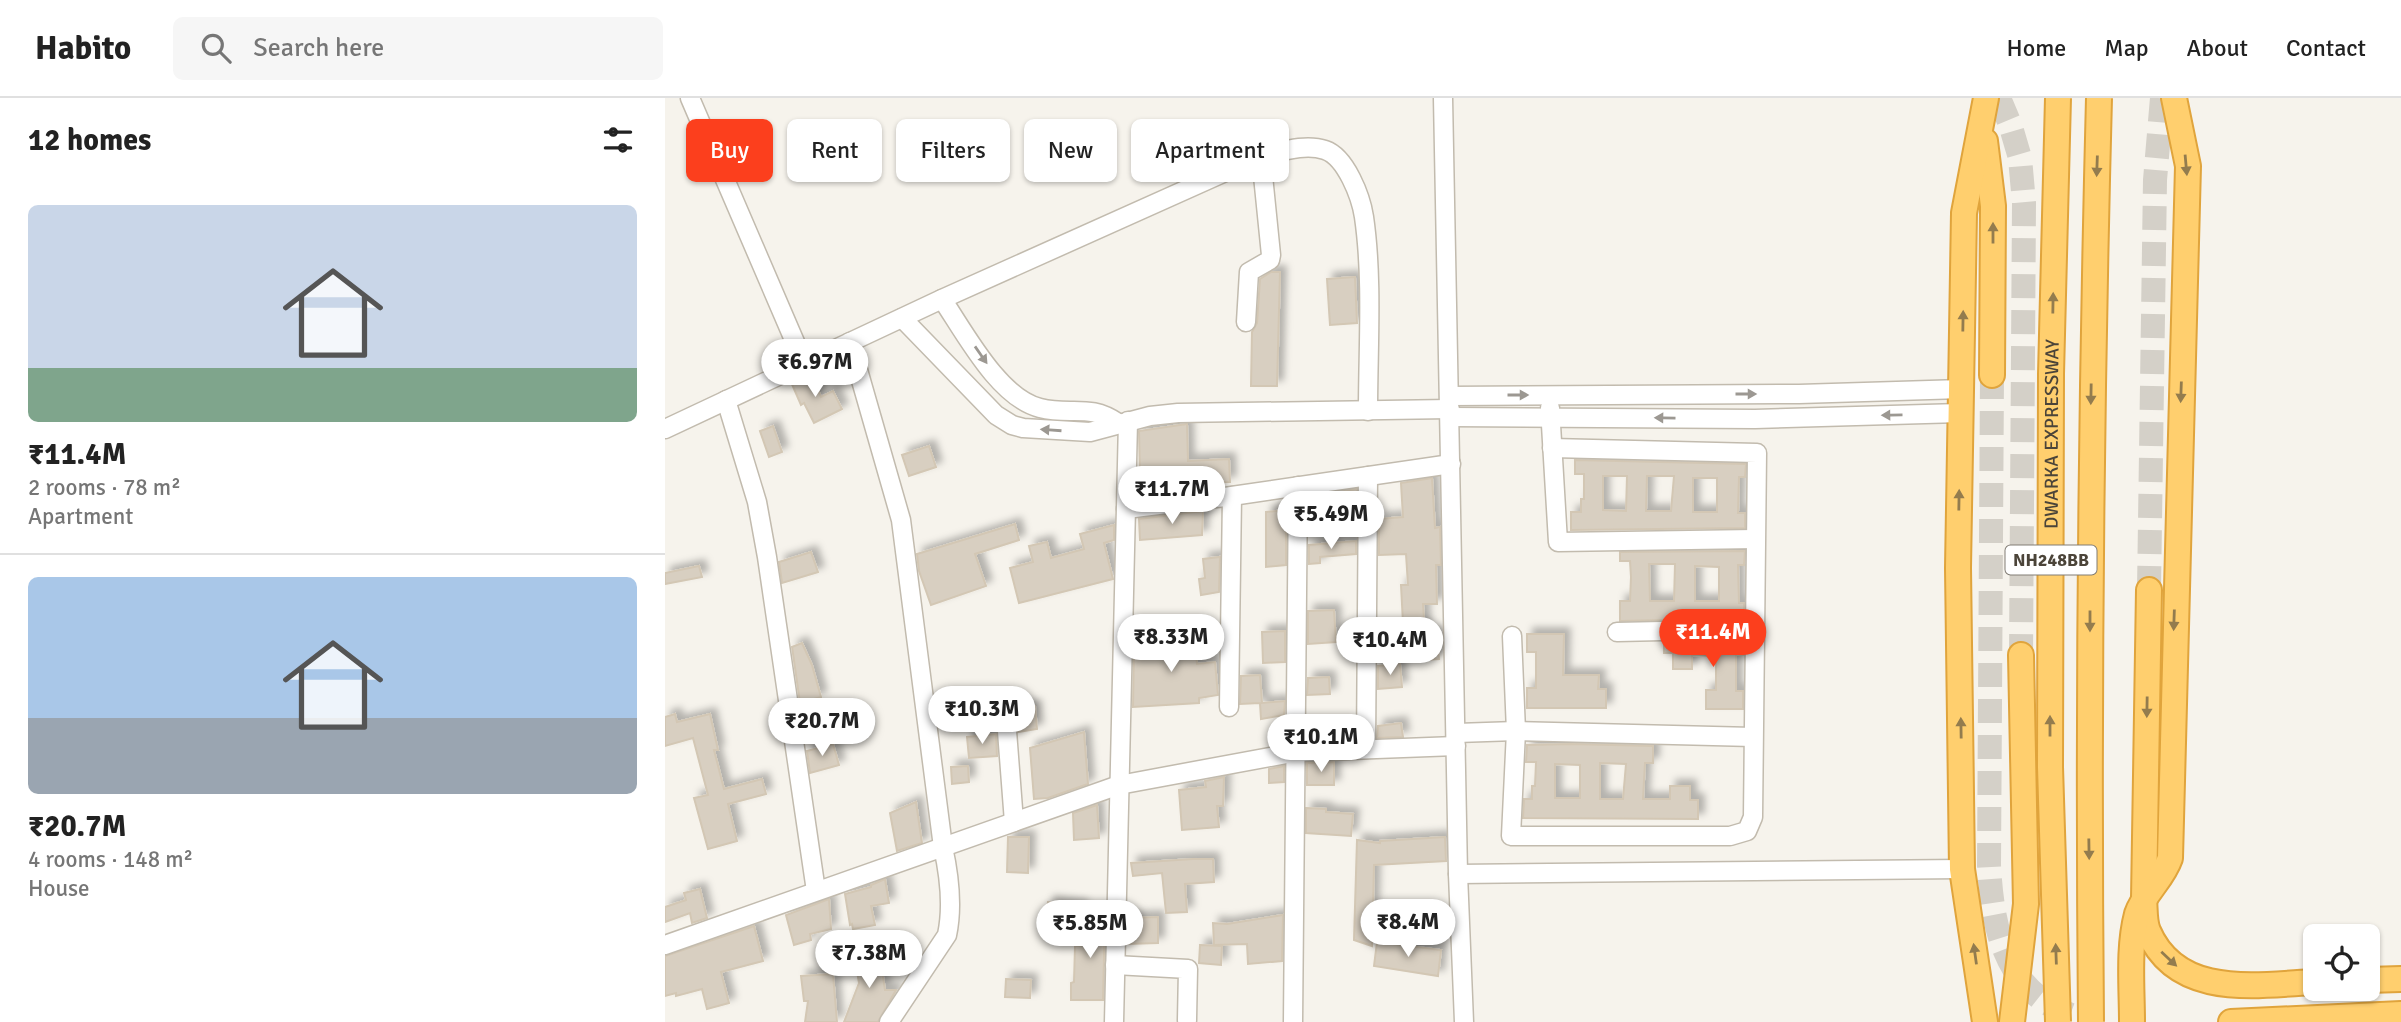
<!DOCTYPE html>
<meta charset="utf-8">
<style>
:root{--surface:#fff;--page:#f6f6f6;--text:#222;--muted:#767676;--line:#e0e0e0;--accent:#fc3f1d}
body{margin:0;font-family:Signika,sans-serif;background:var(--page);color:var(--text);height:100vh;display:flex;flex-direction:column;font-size:26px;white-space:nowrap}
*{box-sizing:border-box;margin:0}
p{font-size:23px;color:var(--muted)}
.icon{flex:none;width:38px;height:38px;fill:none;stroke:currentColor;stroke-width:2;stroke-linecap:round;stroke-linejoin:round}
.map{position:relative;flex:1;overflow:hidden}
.sheet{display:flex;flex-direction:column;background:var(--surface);width:665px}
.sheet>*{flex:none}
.banner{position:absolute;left:21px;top:21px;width:665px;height:63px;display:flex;gap:14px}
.controls{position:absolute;left:1638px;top:826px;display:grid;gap:14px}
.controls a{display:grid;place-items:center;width:77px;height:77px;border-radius:10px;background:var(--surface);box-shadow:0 2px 5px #0004;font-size:35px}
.price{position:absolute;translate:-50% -60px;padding:0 16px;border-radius:24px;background:#fff;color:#222;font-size:23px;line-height:46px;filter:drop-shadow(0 2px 4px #0008)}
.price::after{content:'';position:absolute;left:50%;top:42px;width:21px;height:16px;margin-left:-10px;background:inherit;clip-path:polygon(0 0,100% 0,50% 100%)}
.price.selected{background:var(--accent);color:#fff}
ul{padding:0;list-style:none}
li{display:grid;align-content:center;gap:14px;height:371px;padding:0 28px}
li+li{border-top:2px solid var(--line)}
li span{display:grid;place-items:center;height:217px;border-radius:10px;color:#555}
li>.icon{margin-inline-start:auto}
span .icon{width:126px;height:126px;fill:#fffc;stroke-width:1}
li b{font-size:30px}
h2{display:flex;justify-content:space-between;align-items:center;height:84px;padding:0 28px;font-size:30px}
.tag{padding:0 24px;border-radius:10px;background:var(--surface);box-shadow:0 2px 5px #0004;font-size:24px;line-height:63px}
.tag.selected{background:var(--accent);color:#fff}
header{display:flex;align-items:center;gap:42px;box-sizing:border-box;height:98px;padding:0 35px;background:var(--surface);border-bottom:2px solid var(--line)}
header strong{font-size:33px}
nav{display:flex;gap:38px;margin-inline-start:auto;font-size:24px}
.search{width:490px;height:63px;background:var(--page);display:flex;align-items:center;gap:18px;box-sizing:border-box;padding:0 24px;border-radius:10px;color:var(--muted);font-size:26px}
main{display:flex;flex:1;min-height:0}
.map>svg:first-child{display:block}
.building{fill:#d8cfc1;stroke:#d3c7b4;stroke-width:2;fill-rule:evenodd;filter:url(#shadow)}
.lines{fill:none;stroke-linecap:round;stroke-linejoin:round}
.highway-tunnel{stroke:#d4d0c8;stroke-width:24;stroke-dasharray:24 12;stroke-linecap:butt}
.minor-casing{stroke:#c2bbae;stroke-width:21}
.highway-casing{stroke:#e0a43c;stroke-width:28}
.minor{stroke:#fff;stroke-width:18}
.highway{stroke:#ffcf6e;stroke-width:24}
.highway-bridge-casing{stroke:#e0a43c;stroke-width:28;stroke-linecap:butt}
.highway-bridge{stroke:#ffcf6e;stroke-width:24}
.oneway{fill:#937c4e}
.oneway2{fill:#9c9892}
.labels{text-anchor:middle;stroke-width:5;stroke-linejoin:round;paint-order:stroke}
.shield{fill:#fff;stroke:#817c74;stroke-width:2}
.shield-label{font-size:18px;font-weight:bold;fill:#4b4439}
.street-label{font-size:19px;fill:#4b4439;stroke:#fff}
</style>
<header>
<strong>Habito</strong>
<div class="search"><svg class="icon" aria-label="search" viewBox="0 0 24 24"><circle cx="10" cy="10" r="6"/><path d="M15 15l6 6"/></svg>Search here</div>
<nav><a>Home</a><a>Map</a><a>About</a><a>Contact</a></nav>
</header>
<main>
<section class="sheet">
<h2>12 homes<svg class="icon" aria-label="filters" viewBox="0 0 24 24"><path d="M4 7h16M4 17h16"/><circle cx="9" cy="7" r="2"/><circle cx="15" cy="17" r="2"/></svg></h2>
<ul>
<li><span style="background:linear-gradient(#c9d6e8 75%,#7fa58c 0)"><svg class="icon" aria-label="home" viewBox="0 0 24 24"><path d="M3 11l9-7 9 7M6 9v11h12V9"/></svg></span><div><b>₹11.4M</b><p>2 rooms · 78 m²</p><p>Apartment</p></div></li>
<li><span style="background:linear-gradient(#a9c7e8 65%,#9aa5b1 0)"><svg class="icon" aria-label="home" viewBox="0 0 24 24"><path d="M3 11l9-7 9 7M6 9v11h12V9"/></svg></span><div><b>₹20.7M</b><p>4 rooms · 148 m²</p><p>House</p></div></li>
</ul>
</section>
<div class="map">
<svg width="1736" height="924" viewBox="0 0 1736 924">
<defs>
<filter id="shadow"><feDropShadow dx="6" dy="-6" stdDeviation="3.5" flood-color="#0004"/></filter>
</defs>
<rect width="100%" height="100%" fill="#f6f3ec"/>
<!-- building -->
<g class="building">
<path d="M 606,174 L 615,174 L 612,288 L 586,288 L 587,234 L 592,225 L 595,181 Z"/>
<path d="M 690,179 L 692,225 L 665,227 L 662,181 Z"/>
<path d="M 146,276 L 156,299 L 168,293 L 177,311 L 149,325 L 139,305 L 136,307 L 126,284 Z"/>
<path d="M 522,326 L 523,363 L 564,361 L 565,384 L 523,385 L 523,392 L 506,394 L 505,378 L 475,379 L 474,333 Z"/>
<path d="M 108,328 L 117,354 L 104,359 L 95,333 Z"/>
<path d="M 264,348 L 271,369 L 244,378 L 237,357 Z"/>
<path d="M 910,362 L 1081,366 L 1080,379 L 1074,379 L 1073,415 L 1080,415 L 1080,430 L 906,432 L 906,414 L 916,414 L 916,401 L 919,401 L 919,376 L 910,376 ZM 938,378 L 962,378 L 961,413 L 938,412 ZM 982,378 L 1009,378 L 1006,413 L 981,413 ZM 1028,380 L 1052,380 L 1052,414 L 1028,414 Z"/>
<path d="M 767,380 L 770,430 L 775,429 L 776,467 L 771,467 L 772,506 L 758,506 L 760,536 L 772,535 L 774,561 L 740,563 L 736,487 L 743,487 L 741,456 L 714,457 L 714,421 L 738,419 L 736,385 Z"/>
<path d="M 692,391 L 691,403 L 668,405 L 667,395 Z"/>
<path d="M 621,412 L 621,467 L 601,469 L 601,414 Z"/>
<path d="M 538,413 L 537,437 L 475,442 L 474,421 Z"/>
<path d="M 350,426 L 354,442 L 310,456 L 321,488 L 266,507 L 254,473 L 252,456 Z"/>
<path d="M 449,427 L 449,442 L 439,445 L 448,481 L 354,505 L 345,470 L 368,464 L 364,448 L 382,444 L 386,460 L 419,451 L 415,436 Z"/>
<path d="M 691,443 L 691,456 L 655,459 L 655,465 L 644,466 L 644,447 Z"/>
<path d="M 1080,453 L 1079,467 L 1073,467 L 1074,505 L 1079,505 L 1079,520 L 955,523 L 955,503 L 965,503 L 966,479 L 965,463 L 955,463 L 955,454 ZM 984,466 L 1010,466 L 1009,503 L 985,503 ZM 1030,468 L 1054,469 L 1054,503 L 1030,503 Z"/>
<path d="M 146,454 L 153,474 L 117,485 L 114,464 Z"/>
<path d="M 555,459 L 554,494 L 536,497 L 534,481 L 540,480 L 538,461 Z"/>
<path d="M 34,468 L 37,479 L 0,486 L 0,475 Z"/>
<path d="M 669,512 L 671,544 L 643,546 L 643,513 Z"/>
<path d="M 620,533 L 620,564 L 598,565 L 597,534 Z"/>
<path d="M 862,536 L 899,536 L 898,577 L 934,577 L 933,591 L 941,591 L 941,610 L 862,610 L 862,590 L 871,590 L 871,554 L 862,554 Z"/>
<path d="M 530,541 L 532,566 L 550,564 L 553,597 L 534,600 L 534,605 L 468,609 L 469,545 Z"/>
<path d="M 1079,543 L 1078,557 L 1071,557 L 1071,593 L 1078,593 L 1078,611 L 1041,611 L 1041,592 L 1051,592 L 1051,558 L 1027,557 L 1027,571 L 1008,571 L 1008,555 L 999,555 L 999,544 Z"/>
<path d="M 137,545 L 147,567 L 156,599 L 135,605 L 127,549 Z"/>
<path d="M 735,566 L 737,589 L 713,591 L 713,568 Z"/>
<path d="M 595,577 L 597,605 L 620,603 L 619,617 L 596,621 L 595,605 L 575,606 L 576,578 Z"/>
<path d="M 664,579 L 665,596 L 642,597 L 643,580 Z"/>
<path d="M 370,608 L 372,631 L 353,634 L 352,618 L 345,609 Z"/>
<path d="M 10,616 L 12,624 L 45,616 L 53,652 L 49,652 L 59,691 L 97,681 L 101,696 L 63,706 L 72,743 L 43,751 L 29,700 L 43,697 L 28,640 L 0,648 L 0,619 Z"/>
<path d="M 736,625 L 738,639 L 712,640 L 713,628 Z"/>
<path d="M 419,634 L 423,686 L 383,700 L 369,701 L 365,650 Z"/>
<path d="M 331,636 L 332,658 L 304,660 L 302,639 Z"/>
<path d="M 168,646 L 174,667 L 145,675 L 142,653 Z"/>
<path d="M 906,646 L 988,648 L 988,665 L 980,665 L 978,701 L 1005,701 L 1005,688 L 1025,688 L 1025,702 L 1033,702 L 1033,721 L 858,720 L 859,701 L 867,701 L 867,688 L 870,688 L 871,664 L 861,664 L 862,647 ZM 935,665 L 961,666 L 958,701 L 935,701 ZM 890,666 L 915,667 L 915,700 L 890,700 Z"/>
<path d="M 669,664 L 669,687 L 642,687 L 642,665 Z"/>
<path d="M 303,668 L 304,684 L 287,686 L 286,669 Z"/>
<path d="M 619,668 L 619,684 L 604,685 L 604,671 Z"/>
<path d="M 559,679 L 558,708 L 552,708 L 554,729 L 517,732 L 514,692 L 541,689 L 540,683 Z"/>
<path d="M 251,704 L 257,745 L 232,753 L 225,715 Z"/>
<path d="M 432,707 L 434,740 L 409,742 L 408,715 Z"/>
<path d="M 641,710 L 661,711 L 661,714 L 688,716 L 686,738 L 641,735 Z"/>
<path d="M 343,739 L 364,739 L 363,775 L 342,774 Z"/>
<path d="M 780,739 L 781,763 L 709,767 L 707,848 L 689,842 L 692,742 L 715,745 L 715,743 Z"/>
<path d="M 528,761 L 548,761 L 549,784 L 520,786 L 522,814 L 501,815 L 497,775 L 468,778 L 466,765 Z"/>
<path d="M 220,781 L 224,805 L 206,808 L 210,827 L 188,831 L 187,826 L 185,827 L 180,796 L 206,789 L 206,787 Z"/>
<path d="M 35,791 L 42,820 L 27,825 L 25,815 L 0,824 L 0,809 L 21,802 L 19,795 Z"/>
<path d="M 164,801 L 166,831 L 145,836 L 146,842 L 129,847 L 121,817 Z"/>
<path d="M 383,804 L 417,808 L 415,821 L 381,817 Z"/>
<path d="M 419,814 L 440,815 L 438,902 L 406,902 L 406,885 L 409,884 L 410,848 L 416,848 Z"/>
<path d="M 618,817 L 617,863 L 583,866 L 582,846 L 549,847 L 548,825 L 562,826 Z"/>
<path d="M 493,819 L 493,845 L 462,846 L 463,820 Z"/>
<path d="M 89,828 L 98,863 L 56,874 L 64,905 L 42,911 L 37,891 L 11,898 L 11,895 L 0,898 L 0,858 Z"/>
<path d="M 712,844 L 776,852 L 773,878 L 709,868 Z"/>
<path d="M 535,847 L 557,848 L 556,867 L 534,865 Z"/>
<path d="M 214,852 L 220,892 L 231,892 L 213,924 L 179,924 L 194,885 L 189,856 Z"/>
<path d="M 168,876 L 172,924 L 140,924 L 143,903 L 139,903 L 136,878 Z"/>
<path d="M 341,881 L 366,882 L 365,900 L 340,899 Z"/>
</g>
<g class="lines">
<!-- highway-tunnel -->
<g class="highway-tunnel">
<path d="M 1334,0 L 1345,26 L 1355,60 L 1359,105 L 1356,557"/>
<path d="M 1327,277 L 1324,767 C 1328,844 1346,907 1431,924"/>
<path d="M 1484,492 L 1490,82 L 1497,0"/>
</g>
<!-- minor casing -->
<g class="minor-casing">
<g id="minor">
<path d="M 25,0 L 139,265"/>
<path d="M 778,0 L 793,776 L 799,924"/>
<path d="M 277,201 C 300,235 334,300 375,310 C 407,318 424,305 453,325"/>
<path d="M 237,220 L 331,317 L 347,327 L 358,330 L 425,334 L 485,318 L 513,315 L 785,311"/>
<path d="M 581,224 L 584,174 L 605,162 L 606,157 L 596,58"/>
<path d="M 185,244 L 236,422 L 278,749 C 284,776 288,809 282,837 L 224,924"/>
<path d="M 785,298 L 1134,296 L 1297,291"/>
<path d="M 61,302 L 92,404 L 102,459 L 151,793"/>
<path d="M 885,310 L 893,444 L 1090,441"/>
<path d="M 786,319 L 1090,321 L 1295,315"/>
<path d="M 0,331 L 277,201 L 596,58 C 615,54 640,45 660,52 C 681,59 696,99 699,119 C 708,181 703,250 703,313"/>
<path d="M 461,411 L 560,399 L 786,366"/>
<path d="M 952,534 L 1089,531"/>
<path d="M 847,538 L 851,633 L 846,738 L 1065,738 L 1082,733 L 1088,719 L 1092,355 L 887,350"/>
<path d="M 564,609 L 567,398"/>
<path d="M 341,620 L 349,724"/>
<path d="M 792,635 L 851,633 L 1088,639"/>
<path d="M 701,651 L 703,378"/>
<path d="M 793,776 L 1297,771"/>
<path d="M 0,847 L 454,687 L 632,654 L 791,648"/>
<path d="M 450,867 L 523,871 L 522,922"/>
<path d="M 449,924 L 463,323"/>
<path d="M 628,924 L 633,388"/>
</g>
</g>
<!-- highway casing -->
<g class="highway-casing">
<g id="highway">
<path d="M 1320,43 L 1328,108 L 1327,277"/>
<path d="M 1484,492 L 1479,801 C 1480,810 1479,824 1483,833 C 1512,901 1590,887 1650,884"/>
<path d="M 1703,882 L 1736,881"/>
<path d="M 1320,924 L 1297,771 L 1293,470 L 1299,115 L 1321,0"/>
<path d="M 1347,924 L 1361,806 L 1356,557"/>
<path d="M 1467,924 C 1467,889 1463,850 1472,816 C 1479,795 1498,781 1505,760 L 1523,68 L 1509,0"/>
<path d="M 1566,924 L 1736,916"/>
</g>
</g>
<!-- minor -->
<use href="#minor" class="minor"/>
<!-- highway -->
<use href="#highway" class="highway"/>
<!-- highway-bridge casing -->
<g class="highway-bridge-casing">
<g id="highway-bridge">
<path id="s1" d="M 1393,924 L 1385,669 L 1386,276 L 1393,0"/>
<path d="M 1426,924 C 1423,616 1426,308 1434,0"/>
</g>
</g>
<!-- highway-bridge -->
<use href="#highway-bridge" class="highway-bridge"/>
</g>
<!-- one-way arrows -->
<defs><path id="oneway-solid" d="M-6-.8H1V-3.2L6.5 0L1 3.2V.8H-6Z" transform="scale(1.75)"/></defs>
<g class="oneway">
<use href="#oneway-solid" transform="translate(1521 67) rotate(85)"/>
<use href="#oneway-solid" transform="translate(1432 68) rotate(92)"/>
<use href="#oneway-solid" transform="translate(1328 135) rotate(-90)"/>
<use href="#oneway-solid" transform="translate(1388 205) rotate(-89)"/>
<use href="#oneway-solid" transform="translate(1298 223) rotate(-89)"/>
<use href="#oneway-solid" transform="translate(1516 294) rotate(92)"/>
<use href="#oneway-solid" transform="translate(1426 296) rotate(91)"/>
<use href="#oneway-solid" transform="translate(1294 402) rotate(-89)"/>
<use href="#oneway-solid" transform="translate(1509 522) rotate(92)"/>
<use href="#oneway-solid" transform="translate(1425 523) rotate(90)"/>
<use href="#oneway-solid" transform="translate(1482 609) rotate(91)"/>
<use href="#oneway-solid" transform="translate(1385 628) rotate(-90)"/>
<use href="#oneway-solid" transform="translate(1296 630) rotate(-91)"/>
<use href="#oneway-solid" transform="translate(1424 751) rotate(89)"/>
<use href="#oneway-solid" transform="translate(1310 856) rotate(-98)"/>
<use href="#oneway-solid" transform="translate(1391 856) rotate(-92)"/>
<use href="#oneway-solid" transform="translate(1504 861) rotate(43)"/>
</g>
<g class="oneway2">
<use href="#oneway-solid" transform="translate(316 257) rotate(55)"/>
<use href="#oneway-solid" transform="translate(1081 296)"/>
<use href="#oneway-solid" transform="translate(853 297)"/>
<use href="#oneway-solid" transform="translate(1227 317) rotate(179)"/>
<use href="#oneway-solid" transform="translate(1000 320) rotate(-179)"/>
<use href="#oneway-solid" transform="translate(386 332) rotate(-176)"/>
</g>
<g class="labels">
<!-- shield labels -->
<rect class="shield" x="1340.5" y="447.5" width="91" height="29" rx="5"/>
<g class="shield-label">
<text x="1386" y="468">NH248BB</text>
</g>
<!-- street labels -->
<g class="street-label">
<text dy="7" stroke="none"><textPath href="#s1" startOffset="588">DWARKA EXPRESSWAY</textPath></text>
</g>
</g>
</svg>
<div class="controls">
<a><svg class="icon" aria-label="locate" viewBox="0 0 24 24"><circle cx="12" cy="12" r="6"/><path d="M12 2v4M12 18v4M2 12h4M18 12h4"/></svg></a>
</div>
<b class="price" style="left:150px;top:301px">₹6.97M</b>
<b class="price" style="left:507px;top:428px">₹11.7M</b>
<b class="price" style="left:666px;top:453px">₹5.49M</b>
<b class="price selected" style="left:1048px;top:571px">₹11.4M</b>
<b class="price" style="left:506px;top:576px">₹8.33M</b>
<b class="price" style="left:725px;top:579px">₹10.4M</b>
<b class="price" style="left:317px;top:648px">₹10.3M</b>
<b class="price" style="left:157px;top:660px">₹20.7M</b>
<b class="price" style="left:656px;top:676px">₹10.1M</b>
<b class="price" style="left:743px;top:861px">₹8.4M</b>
<b class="price" style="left:425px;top:862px">₹5.85M</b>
<b class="price" style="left:204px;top:892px">₹7.38M</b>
<div class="banner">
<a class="tag selected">Buy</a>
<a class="tag">Rent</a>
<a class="tag">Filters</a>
<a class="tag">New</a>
<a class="tag">Apartment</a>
</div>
</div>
</main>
